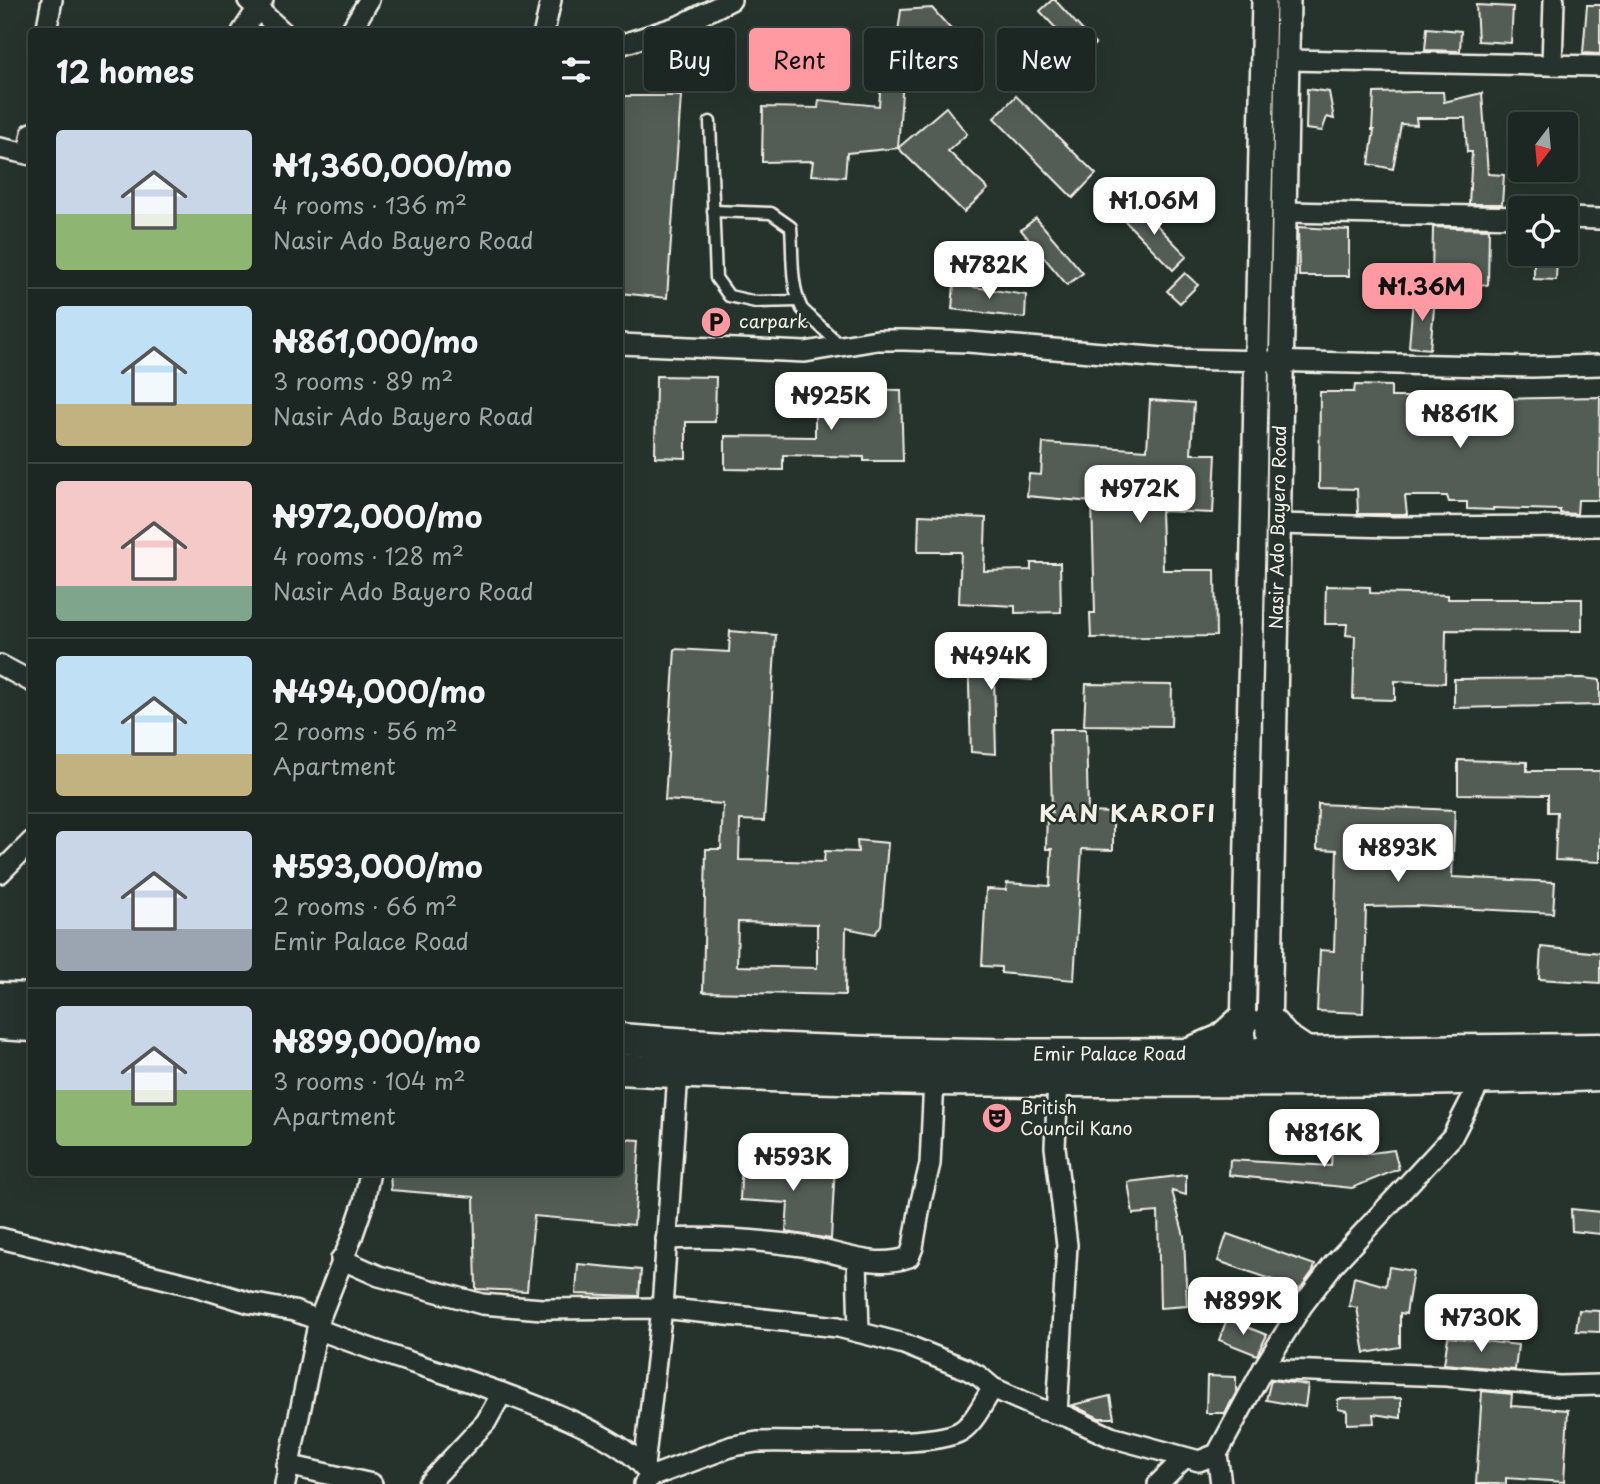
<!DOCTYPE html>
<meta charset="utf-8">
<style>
:root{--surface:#1c2622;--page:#29322f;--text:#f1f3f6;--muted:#a0a5a5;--line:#3a4340;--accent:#ff9aa2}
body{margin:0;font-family:"Playpen Sans",sans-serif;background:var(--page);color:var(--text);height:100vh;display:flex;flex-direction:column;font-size:26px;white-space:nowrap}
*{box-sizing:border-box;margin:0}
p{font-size:23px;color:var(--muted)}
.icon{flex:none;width:38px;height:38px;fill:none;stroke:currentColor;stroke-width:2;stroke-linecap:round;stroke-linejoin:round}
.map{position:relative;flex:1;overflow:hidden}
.side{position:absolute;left:28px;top:28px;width:595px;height:1148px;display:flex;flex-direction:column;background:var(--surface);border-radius:7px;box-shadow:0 7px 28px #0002,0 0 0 2px var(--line)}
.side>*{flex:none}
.hud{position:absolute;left:644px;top:28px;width:665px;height:63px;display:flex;gap:14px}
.needle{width:46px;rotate:196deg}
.controls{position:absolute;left:1508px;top:112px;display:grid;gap:14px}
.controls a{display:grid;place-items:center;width:70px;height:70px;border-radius:7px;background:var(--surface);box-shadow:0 7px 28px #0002,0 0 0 2px var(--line);font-size:35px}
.price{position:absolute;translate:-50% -60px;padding:0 16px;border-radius:14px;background:#fff;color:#222;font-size:23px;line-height:46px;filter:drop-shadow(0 2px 4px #0008)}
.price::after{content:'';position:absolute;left:50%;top:42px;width:21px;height:16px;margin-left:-10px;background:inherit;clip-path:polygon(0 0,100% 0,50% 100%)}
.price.active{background:var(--accent);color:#111}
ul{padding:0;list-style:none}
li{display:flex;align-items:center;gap:21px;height:175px;padding:0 28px}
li+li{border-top:2px solid var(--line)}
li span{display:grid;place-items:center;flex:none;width:196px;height:140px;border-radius:7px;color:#555}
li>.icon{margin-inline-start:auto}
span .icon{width:84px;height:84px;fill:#fffc;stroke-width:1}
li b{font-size:30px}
h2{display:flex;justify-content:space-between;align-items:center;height:84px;padding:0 28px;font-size:30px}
.pill{padding:0 24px;border-radius:7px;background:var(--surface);box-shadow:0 7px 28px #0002,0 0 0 2px var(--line);font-size:24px;line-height:63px}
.pill.active{background:var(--accent);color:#111}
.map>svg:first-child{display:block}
.building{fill:#525c55;stroke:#f4f1e8;stroke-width:2;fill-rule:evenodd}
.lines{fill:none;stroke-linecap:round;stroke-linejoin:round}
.service-casing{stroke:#f4f1e8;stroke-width:15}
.minor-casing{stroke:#f4f1e8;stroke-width:24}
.tertiary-casing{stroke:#f4f1e8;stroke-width:28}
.primary-casing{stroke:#f4f1e8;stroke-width:35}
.service{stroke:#26332d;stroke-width:10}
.minor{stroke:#26332d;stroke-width:19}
.tertiary{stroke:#26332d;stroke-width:23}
.primary{stroke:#26332d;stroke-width:30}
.labels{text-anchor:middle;stroke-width:5;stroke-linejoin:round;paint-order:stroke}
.poi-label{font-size:18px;fill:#f4f1e8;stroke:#26332d;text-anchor:start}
.street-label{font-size:18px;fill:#f4f1e8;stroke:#26332d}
.district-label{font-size:24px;font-weight:bold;letter-spacing:2px;fill:#f4f1e8;stroke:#26332d}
</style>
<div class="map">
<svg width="1600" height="1484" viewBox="0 0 1600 1484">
<rect width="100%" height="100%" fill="#26332d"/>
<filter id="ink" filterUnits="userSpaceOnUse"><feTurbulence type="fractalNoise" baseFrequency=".0143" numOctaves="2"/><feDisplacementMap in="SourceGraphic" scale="14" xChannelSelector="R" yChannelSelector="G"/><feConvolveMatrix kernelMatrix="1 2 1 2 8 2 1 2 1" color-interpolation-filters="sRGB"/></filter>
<g filter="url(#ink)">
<!-- building -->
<g class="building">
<path d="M 1052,0 L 1055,0 L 1095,44 L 1082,57 L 1040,11 Z"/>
<path d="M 1476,5 L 1513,7 L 1511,43 L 1478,41 Z"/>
<path d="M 1587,5 L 1600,5 L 1600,54 L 1583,53 Z"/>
<path d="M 932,8 L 980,62 L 961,78 L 923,33 L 898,32 L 901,10 Z"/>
<path d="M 1427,28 L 1461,31 L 1460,51 L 1425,50 Z"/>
<path d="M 903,79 L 898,148 L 847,153 L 845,177 L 811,175 L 813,161 L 762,162 L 763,107 L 818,108 L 819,100 L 879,106 L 881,81 Z"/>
<path d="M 1307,89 L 1329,92 L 1334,119 L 1327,117 L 1322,131 L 1306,129 Z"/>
<path d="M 1414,92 L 1443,92 L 1444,102 L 1482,93 L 1488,174 L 1504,175 L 1502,204 L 1469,204 L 1472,152 L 1467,152 L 1465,118 L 1416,118 L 1417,125 L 1401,124 L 1393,169 L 1369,164 L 1374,130 L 1372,130 L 1374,93 Z"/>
<path d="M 620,96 L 681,96 L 667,298 L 620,293 Z"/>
<path d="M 1016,96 L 1096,174 L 1073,198 L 994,118 Z"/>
<path d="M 946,107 L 967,134 L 948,151 L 988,189 L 964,212 L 898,148 Z"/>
<path d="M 1136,204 L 1187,256 L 1173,270 L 1122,218 Z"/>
<path d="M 1036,218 L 1083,273 L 1067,285 L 1021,230 Z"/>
<path d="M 1298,227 L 1349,230 L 1349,276 L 1299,276 Z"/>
<path d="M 1433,227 L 1489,229 L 1488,285 L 1432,280 Z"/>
<path d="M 1534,254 L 1557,254 L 1556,280 L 1534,279 Z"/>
<path d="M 1185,273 L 1198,285 L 1180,303 L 1167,291 Z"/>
<path d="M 954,284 L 1026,295 L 1025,318 L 952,309 Z"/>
<path d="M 1413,299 L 1435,299 L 1430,349 L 1409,347 Z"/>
<path d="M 656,376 L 716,377 L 715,422 L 686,422 L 686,458 L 655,457 Z"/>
<path d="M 1355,385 L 1391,386 L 1391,397 L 1465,397 L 1465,395 L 1493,396 L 1493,399 L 1600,397 L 1599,500 L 1578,500 L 1577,514 L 1560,513 L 1560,510 L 1493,508 L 1493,510 L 1467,509 L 1467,502 L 1449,502 L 1447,496 L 1405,496 L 1407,514 L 1358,514 L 1357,489 L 1319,488 L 1320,392 L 1354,392 Z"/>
<path d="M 815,389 L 901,390 L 903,461 L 864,461 L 864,457 L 783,455 L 783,470 L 725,469 L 725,436 L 815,437 Z"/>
<path d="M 1150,400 L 1194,403 L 1191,454 L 1216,454 L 1213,513 L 1161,511 L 1163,570 L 1215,570 L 1216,636 L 1091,638 L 1090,613 L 1095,613 L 1092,502 L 1027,496 L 1029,474 L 1041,475 L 1043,443 L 1147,450 Z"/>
<path d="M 919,515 L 986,518 L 984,571 L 1031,570 L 1031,563 L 1060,563 L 1061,612 L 1015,613 L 1015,606 L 959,603 L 961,552 L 918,552 Z"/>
<path d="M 1326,586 L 1370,587 L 1370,593 L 1448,595 L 1448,599 L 1582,599 L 1582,631 L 1446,630 L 1445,683 L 1395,681 L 1395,700 L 1353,699 L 1355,636 L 1346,635 L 1347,624 L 1325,624 Z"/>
<path d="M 730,631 L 776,635 L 764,821 L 740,820 L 739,860 L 824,862 L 825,851 L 858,852 L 857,840 L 888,843 L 881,925 L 875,934 L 846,928 L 845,995 L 703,992 L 706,849 L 721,849 L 723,804 L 665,800 L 675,649 L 729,652 ZM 738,922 L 817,924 L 817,968 L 737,966 Z"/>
<path d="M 968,651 L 1034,653 L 1032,680 L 994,677 L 996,754 L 971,752 Z"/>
<path d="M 1583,678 L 1600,680 L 1600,705 L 1454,708 L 1454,679 Z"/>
<path d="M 1086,684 L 1172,685 L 1171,726 L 1084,725 Z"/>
<path d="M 1050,729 L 1086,729 L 1088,812 L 1113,813 L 1113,850 L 1082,849 L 1074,980 L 1001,973 L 1001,967 L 982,966 L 986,889 L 1006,890 L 1007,883 L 1050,886 L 1052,849 L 1046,849 L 1047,811 L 1052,812 Z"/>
<path d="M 1458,760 L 1527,762 L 1527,771 L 1600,771 L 1600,862 L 1555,860 L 1557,812 L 1548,812 L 1548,795 L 1458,794 Z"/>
<path d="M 1318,804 L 1455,810 L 1452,877 L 1555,882 L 1553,913 L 1416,906 L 1366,907 L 1363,1013 L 1317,1011 L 1320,950 L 1334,951 L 1337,850 L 1317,849 Z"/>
<path d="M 1541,947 L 1600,953 L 1600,983 L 1539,979 Z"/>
<path d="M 620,1139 L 640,1140 L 634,1225 L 534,1216 L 527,1291 L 476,1289 L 474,1197 L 391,1190 L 390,1172 L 620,1172 Z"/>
<path d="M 1332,1149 L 1371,1153 L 1394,1150 L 1399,1169 L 1352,1188 L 1229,1175 L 1230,1160 L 1331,1166 Z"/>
<path d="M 742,1159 L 835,1165 L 831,1239 L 786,1232 L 788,1203 L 740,1200 Z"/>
<path d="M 1186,1175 L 1186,1195 L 1172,1191 L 1184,1236 L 1187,1306 L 1160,1308 L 1158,1212 L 1133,1214 L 1128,1182 Z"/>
<path d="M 1571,1209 L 1600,1212 L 1600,1234 L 1572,1231 Z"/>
<path d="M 1227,1234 L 1315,1265 L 1313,1271 L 1300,1289 L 1218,1261 Z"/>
<path d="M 578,1264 L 641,1270 L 639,1296 L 576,1294 Z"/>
<path d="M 1389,1267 L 1413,1271 L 1406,1314 L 1400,1313 L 1400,1347 L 1365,1353 L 1357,1308 L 1349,1306 L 1354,1277 L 1386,1286 Z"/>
<path d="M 1579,1310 L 1600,1311 L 1600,1332 L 1576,1331 Z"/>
<path d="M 1227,1319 L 1267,1335 L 1257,1355 L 1219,1340 Z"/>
<path d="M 1448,1337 L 1518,1345 L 1515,1370 L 1444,1364 Z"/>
<path d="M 1207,1376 L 1236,1377 L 1236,1393 L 1225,1413 L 1206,1413 Z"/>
<path d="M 1271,1380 L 1308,1385 L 1305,1407 L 1266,1400 Z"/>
<path d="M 1482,1391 L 1512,1394 L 1511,1406 L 1568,1410 L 1564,1482 L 1506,1478 L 1506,1484 L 1476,1484 Z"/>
<path d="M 1110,1396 L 1114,1418 L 1099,1418 L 1072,1405 Z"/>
<path d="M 1401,1398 L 1401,1418 L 1373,1414 L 1374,1423 L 1347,1424 L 1347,1411 L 1338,1409 L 1338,1399 Z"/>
</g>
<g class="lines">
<!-- service casing -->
<g class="service-casing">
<g id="service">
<path d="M 710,122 L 716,278 L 729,296 L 756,302 L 798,301"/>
<path d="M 713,211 L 771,213 L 791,227 C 793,253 790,284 802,309 L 840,345"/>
</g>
</g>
<!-- minor casing -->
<g class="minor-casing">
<g id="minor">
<path d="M 248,0 L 283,32"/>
<path d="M 46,32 L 52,0"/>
<path d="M 242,32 L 263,0"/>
<path d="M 350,32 L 369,0"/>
<path d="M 544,32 L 551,0"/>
<path d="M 620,45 L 679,26 L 731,0"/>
<path d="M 1287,60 L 1600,66"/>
<path d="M 1552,65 L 1554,0"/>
<path d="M 0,148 L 32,155"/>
<path d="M 28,154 L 32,133"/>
<path d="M 1285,212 L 1521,217"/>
<path d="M 1566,218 L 1600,219"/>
<path d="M 620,344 L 805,352 L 877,340 L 904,340 L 968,342 L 1176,359 L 1532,367 L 1600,365"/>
<path d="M 1279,524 L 1393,527 L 1600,526"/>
<path d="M 0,665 L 32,682"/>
<path d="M 0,873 L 32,841"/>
<path d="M 0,1238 L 195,1286 L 250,1303 L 294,1311 L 319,1320"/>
<path d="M 666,1239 C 711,1237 758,1240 802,1246 C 837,1251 873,1270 909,1257 L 913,1247 L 921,1201 L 930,1164 L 934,1080"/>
<path d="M 341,1259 L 379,1276 L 482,1304 L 542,1309 L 662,1308 L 838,1327 L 904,1344 L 966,1369 L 979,1376 L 993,1388 L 1040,1409 L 1068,1417 L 1111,1437 L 1199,1461 L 1217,1454 L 1264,1367 L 1302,1306 L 1333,1265 L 1452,1137 L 1481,1080 L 1480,1069"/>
<path d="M 857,1260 L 859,1332"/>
<path d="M 317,1329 C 349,1341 381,1353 413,1363 C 465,1380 622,1428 648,1473"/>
<path d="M 1264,1367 L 1286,1370 L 1446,1376 L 1559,1386 L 1600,1385"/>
<path d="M 1057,1413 L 1067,1245 L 1055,1147 L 1058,1081"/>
<path d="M 1217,1454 L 1221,1484"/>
<path d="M 287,1465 L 372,1484"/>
<path d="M 644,1466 L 662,1308 L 678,1073"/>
<path d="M 285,1484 L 319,1320 L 352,1237 L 364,1202 L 370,1172"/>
<path d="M 428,1484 L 486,1422 L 502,1393"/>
<path d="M 644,1484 L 650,1477 L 733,1446 L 757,1442 C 798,1440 932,1449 961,1431 C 975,1422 983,1402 993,1388"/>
<path d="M 1158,1484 L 1184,1458"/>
</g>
</g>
<!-- tertiary casing -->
<g class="tertiary-casing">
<g id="tertiary">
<path d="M 1243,1036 L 1264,0"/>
<path id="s1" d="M 1269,1036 L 1288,0"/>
</g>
</g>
<!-- primary casing -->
<g class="primary-casing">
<g id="primary">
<path d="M 0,998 L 32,999"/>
<path d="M 1269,1021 L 1284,1038 L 1305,1052"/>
<path d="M 0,1024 L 32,1026"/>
<path id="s2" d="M 620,1039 C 945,1065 1273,1051 1600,1049"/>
<path d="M 1197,1050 L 1221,1040 L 1243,1020"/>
<path d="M 620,1069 C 782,1079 944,1081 1107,1081 C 1271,1082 1436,1081 1600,1075"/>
</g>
</g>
<!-- service -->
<use href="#service" class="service"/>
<!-- minor -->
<use href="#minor" class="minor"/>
<!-- tertiary -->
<use href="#tertiary" class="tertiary"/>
<!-- primary -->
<use href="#primary" class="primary"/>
</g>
</g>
<!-- icons -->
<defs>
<g id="parking-disc" transform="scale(1.575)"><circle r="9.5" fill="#ff9aa2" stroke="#26332d"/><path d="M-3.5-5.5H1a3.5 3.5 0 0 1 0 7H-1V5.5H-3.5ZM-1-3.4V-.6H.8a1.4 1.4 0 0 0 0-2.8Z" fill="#111"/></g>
<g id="theatre-disc" transform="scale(1.575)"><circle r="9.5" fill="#ff9aa2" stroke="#26332d"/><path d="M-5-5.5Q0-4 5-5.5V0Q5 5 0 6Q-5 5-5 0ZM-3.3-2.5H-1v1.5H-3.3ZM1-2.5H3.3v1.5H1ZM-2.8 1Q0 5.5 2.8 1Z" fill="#111"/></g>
</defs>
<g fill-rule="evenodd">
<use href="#parking-disc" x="716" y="322"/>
<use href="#theatre-disc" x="997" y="1118"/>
</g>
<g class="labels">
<!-- poi labels -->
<g class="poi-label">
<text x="739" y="328">carpark</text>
<text x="1020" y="1114">British<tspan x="1020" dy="21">Council Kano</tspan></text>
</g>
<!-- street labels -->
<g class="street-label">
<text dy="6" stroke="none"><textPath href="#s1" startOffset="509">Nasir Ado Bayero Road</textPath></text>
<text dy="6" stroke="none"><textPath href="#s2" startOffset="490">Emir Palace Road</textPath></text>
</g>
<!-- district labels -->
<g class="district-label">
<text x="1128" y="822">KAN KAROFI</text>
</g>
</g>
</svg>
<div class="controls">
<a><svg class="needle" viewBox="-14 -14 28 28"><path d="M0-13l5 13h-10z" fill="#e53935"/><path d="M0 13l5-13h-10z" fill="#a0a5a5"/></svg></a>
<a><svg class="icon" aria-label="locate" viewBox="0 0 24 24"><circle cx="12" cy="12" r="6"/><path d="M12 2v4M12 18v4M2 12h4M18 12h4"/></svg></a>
</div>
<b class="price" style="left:1154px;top:237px">₦1.06M</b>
<b class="price" style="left:989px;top:301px">₦782K</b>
<b class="price active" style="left:1422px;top:323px">₦1.36M</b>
<b class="price" style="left:831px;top:432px">₦925K</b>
<b class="price" style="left:1460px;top:450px">₦861K</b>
<b class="price" style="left:1140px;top:525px">₦972K</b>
<b class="price" style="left:991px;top:692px">₦494K</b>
<b class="price" style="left:1398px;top:884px">₦893K</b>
<b class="price" style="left:1324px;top:1169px">₦816K</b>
<b class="price" style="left:793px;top:1193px">₦593K</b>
<b class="price" style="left:1243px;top:1337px">₦899K</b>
<b class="price" style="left:1481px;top:1354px">₦730K</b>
<div class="hud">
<a class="pill">Buy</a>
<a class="pill active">Rent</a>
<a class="pill">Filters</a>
<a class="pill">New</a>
</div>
<section class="side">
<h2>12 homes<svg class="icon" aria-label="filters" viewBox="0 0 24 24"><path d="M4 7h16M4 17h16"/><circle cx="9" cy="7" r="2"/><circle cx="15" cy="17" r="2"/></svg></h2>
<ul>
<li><span style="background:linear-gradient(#c9d6e8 60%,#8fb573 0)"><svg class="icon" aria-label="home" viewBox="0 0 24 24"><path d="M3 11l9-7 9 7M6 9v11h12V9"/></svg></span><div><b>₦1,360,000/mo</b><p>4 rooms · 136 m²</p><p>Nasir Ado Bayero Road</p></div></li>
<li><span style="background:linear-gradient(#bfe0f5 70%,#c2b280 0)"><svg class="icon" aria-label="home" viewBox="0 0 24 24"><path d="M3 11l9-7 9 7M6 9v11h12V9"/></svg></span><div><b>₦861,000/mo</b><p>3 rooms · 89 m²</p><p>Nasir Ado Bayero Road</p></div></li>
<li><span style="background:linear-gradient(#f6c9c9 75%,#7fa58c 0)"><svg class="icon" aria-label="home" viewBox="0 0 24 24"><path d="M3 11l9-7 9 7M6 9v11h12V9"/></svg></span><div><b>₦972,000/mo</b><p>4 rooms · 128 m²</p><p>Nasir Ado Bayero Road</p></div></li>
<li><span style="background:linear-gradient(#bfe0f5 70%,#c2b280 0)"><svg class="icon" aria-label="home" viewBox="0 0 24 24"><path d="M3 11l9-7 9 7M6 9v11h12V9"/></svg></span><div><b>₦494,000/mo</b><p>2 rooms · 56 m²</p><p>Apartment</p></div></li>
<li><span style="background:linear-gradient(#c9d6e8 70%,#9aa5b1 0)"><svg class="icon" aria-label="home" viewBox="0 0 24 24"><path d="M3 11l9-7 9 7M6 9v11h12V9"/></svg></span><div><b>₦593,000/mo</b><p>2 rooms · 66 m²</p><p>Emir Palace Road</p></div></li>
<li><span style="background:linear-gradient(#c9d6e8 60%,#8fb573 0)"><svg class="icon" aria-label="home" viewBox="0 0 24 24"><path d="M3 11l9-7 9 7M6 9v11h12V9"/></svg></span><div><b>₦899,000/mo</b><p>3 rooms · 104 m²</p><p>Apartment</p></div></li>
</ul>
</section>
</div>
